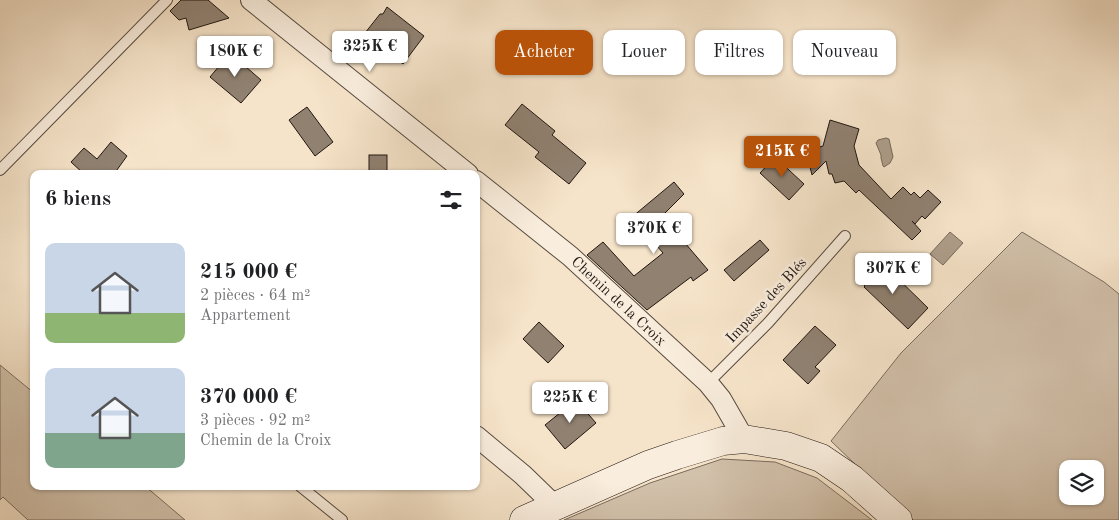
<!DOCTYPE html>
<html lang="fr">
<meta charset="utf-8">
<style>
:root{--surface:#fff;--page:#f6f6f6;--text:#202124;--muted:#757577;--accent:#b45309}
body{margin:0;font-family:"Old Standard TT",serif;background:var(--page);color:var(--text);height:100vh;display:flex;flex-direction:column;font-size:19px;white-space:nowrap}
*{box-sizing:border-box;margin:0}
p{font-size:16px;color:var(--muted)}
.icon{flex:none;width:28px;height:28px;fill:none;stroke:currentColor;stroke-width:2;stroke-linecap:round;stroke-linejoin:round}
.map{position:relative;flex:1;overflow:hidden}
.panel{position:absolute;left:30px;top:170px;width:450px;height:320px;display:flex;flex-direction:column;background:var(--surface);border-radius:10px;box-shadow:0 1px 4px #0004}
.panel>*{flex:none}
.hud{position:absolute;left:495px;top:30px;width:475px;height:45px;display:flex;gap:10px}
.buttons{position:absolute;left:1059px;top:460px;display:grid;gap:10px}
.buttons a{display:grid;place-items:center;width:45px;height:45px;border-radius:10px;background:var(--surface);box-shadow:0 1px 4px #0004;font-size:25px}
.price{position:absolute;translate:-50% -42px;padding:0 11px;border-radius:5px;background:#fff;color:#222;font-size:16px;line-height:32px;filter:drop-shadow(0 1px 2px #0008)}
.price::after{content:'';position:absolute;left:50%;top:30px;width:15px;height:11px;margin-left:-8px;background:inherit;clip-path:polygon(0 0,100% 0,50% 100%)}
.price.current{background:var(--accent);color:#fff}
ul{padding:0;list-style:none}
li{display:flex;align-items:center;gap:15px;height:125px;padding:0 15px}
li span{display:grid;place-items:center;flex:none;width:140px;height:100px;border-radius:10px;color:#555}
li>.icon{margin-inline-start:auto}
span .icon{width:60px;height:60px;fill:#fffc;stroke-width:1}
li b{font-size:21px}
h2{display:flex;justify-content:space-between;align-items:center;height:60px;padding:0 15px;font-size:21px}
.pill{padding:0 18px;border-radius:10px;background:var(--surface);box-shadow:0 1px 4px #0004;font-size:18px;line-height:45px}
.pill.current{background:var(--accent);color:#fff}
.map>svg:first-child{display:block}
.green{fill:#d2c1ab;stroke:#7a6c5e;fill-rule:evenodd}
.water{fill:#ae9e8b;stroke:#76685a}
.building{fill:#908171;stroke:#211611}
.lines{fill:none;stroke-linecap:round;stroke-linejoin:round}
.service-casing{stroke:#564a3f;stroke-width:12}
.minor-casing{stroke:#564a3f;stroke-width:22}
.secondary-casing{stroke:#211611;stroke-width:29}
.service{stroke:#f9eddd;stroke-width:10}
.minor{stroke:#f9eddd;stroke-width:20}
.secondary{stroke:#f9eddd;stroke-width:28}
.labels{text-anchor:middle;stroke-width:5;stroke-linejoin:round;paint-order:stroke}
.street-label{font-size:15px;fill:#211611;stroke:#f9eddd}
</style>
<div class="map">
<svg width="1119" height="520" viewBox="0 0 1119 520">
<rect width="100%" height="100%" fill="#f6e4ca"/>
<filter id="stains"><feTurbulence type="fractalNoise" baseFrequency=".004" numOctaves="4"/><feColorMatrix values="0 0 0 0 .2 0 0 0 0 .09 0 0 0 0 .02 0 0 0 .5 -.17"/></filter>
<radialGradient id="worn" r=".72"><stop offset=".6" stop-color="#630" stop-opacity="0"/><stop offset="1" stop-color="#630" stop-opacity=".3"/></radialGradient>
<!-- green -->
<g class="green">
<path d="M 1022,232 L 1104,282 L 1119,294 L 1119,520 L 913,520 L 831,441 L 901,353 ZM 1068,469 L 1095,469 L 1095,496 L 1068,496 Z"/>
<path d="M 0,365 L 34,393 L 34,486 L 145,486 L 185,520 L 28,520 L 3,497 L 0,500 Z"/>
<path d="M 722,459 L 775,462 L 817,478 L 872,520 L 564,520 L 650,483 Z"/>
</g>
<!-- water -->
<g class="water">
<path d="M 886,138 L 889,139 L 893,157 L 890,163 L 884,167 L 883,166 L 881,158 L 881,155 L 876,143 L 878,140 Z"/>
<path d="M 950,232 L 963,243 L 943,265 L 930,254 Z"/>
</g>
<!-- building -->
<g class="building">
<path d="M 181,0 L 208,0 L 229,18 L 189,30 L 186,18 L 179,20 L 170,11 Z"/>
<path d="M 387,7 L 424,36 L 403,64 L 368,37 L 369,36 L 365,33 L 380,14 L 383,14 Z"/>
<path d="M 230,53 L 261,80 L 241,103 L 210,77 Z"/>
<path d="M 522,104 L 555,131 L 552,135 L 586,163 L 569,184 L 535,157 L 539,152 L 505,125 Z"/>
<path d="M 307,107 L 333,142 L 315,156 L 289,120 Z"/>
<path d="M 830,120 L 859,129 L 854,146 L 859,165 L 891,199 L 903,187 L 911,195 L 914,192 L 920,198 L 928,190 L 941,202 L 925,219 L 922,216 L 915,224 L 912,221 L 921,231 L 912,240 L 859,190 L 856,193 L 844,181 L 835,183 L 832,174 L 829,174 L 826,161 L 812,175 L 806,151 L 823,146 Z"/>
<path d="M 111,142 L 127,156 L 114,174 L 84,174 L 71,162 L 84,148 L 97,159 Z"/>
<rect x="369" y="155" width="18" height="19"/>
<path d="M 775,157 L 804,184 L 789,200 L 760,173 Z"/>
<path d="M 674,182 L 684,194 L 662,216 L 708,270 L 693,281 L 691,277 L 647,310 L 587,255 L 603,242 L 634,276 L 663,253 L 632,217 Z"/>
<path d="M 760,240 L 769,250 L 734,281 L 724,270 Z"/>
<path d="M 868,265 L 877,274 L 885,266 L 928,308 L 908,329 L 864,287 L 865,286 L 856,277 Z"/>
<path d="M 539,322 L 564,346 L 548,363 L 523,339 Z"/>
<path d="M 815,326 L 836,345 L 815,367 L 820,371 L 808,384 L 783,360 Z"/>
<path d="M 576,400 L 596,423 L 565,449 L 545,425 Z"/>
</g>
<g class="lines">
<!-- service casing -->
<g class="service-casing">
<g id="service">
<path d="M 0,170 L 167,0"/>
<path d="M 708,383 L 768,323 L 845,236"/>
<path d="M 300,486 L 342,520"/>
</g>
</g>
<!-- minor casing -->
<g class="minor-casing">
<g id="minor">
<path d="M 251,0 L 468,174"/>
<path d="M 476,181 L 570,256 L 708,383 L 721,399 L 744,439"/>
<path d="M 476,436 L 523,475 L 555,506"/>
</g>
</g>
<!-- secondary casing -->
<g class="secondary-casing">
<path id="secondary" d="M 524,520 L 648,465 L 677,455 L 723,441 L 744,439 L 786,446 L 821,458 L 852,479 L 898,520"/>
</g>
<!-- service -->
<use href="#service" class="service"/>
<!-- minor -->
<use href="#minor" class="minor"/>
<!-- secondary -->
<use href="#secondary" class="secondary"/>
</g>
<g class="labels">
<!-- street labels -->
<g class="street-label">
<text transform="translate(766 300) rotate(-47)" y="5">Impasse des Blés</text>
<text transform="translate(619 301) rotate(43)" y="5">Chemin de la Croix</text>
</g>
</g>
<rect width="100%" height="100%" filter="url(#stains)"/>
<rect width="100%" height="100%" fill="url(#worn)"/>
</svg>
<div class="buttons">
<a><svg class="icon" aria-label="layers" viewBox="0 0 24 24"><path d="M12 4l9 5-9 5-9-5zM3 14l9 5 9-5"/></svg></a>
</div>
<b class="price" style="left:370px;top:73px">325K €</b>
<b class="price" style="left:235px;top:78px">180K €</b>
<b class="price current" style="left:782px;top:178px">215K €</b>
<b class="price" style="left:654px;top:255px">370K €</b>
<b class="price" style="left:893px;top:295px">307K €</b>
<b class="price" style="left:570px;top:424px">225K €</b>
<div class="hud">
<a class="pill current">Acheter</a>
<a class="pill">Louer</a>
<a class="pill">Filtres</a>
<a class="pill">Nouveau</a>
</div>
<section class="panel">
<h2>6 biens<svg class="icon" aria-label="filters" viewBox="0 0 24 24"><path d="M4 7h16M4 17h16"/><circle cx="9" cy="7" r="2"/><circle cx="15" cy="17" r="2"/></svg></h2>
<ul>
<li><span style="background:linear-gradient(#c9d6e8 70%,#8fb573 0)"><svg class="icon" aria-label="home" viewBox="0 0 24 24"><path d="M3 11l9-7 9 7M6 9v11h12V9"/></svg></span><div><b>215 000 €</b><p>2 pièces · 64 m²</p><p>Appartement</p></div></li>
<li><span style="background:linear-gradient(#c9d6e8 65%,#7fa58c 0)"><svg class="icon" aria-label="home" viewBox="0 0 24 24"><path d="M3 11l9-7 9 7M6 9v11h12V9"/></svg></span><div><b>370 000 €</b><p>3 pièces · 92 m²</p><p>Chemin de la Croix</p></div></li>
</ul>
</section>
</div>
